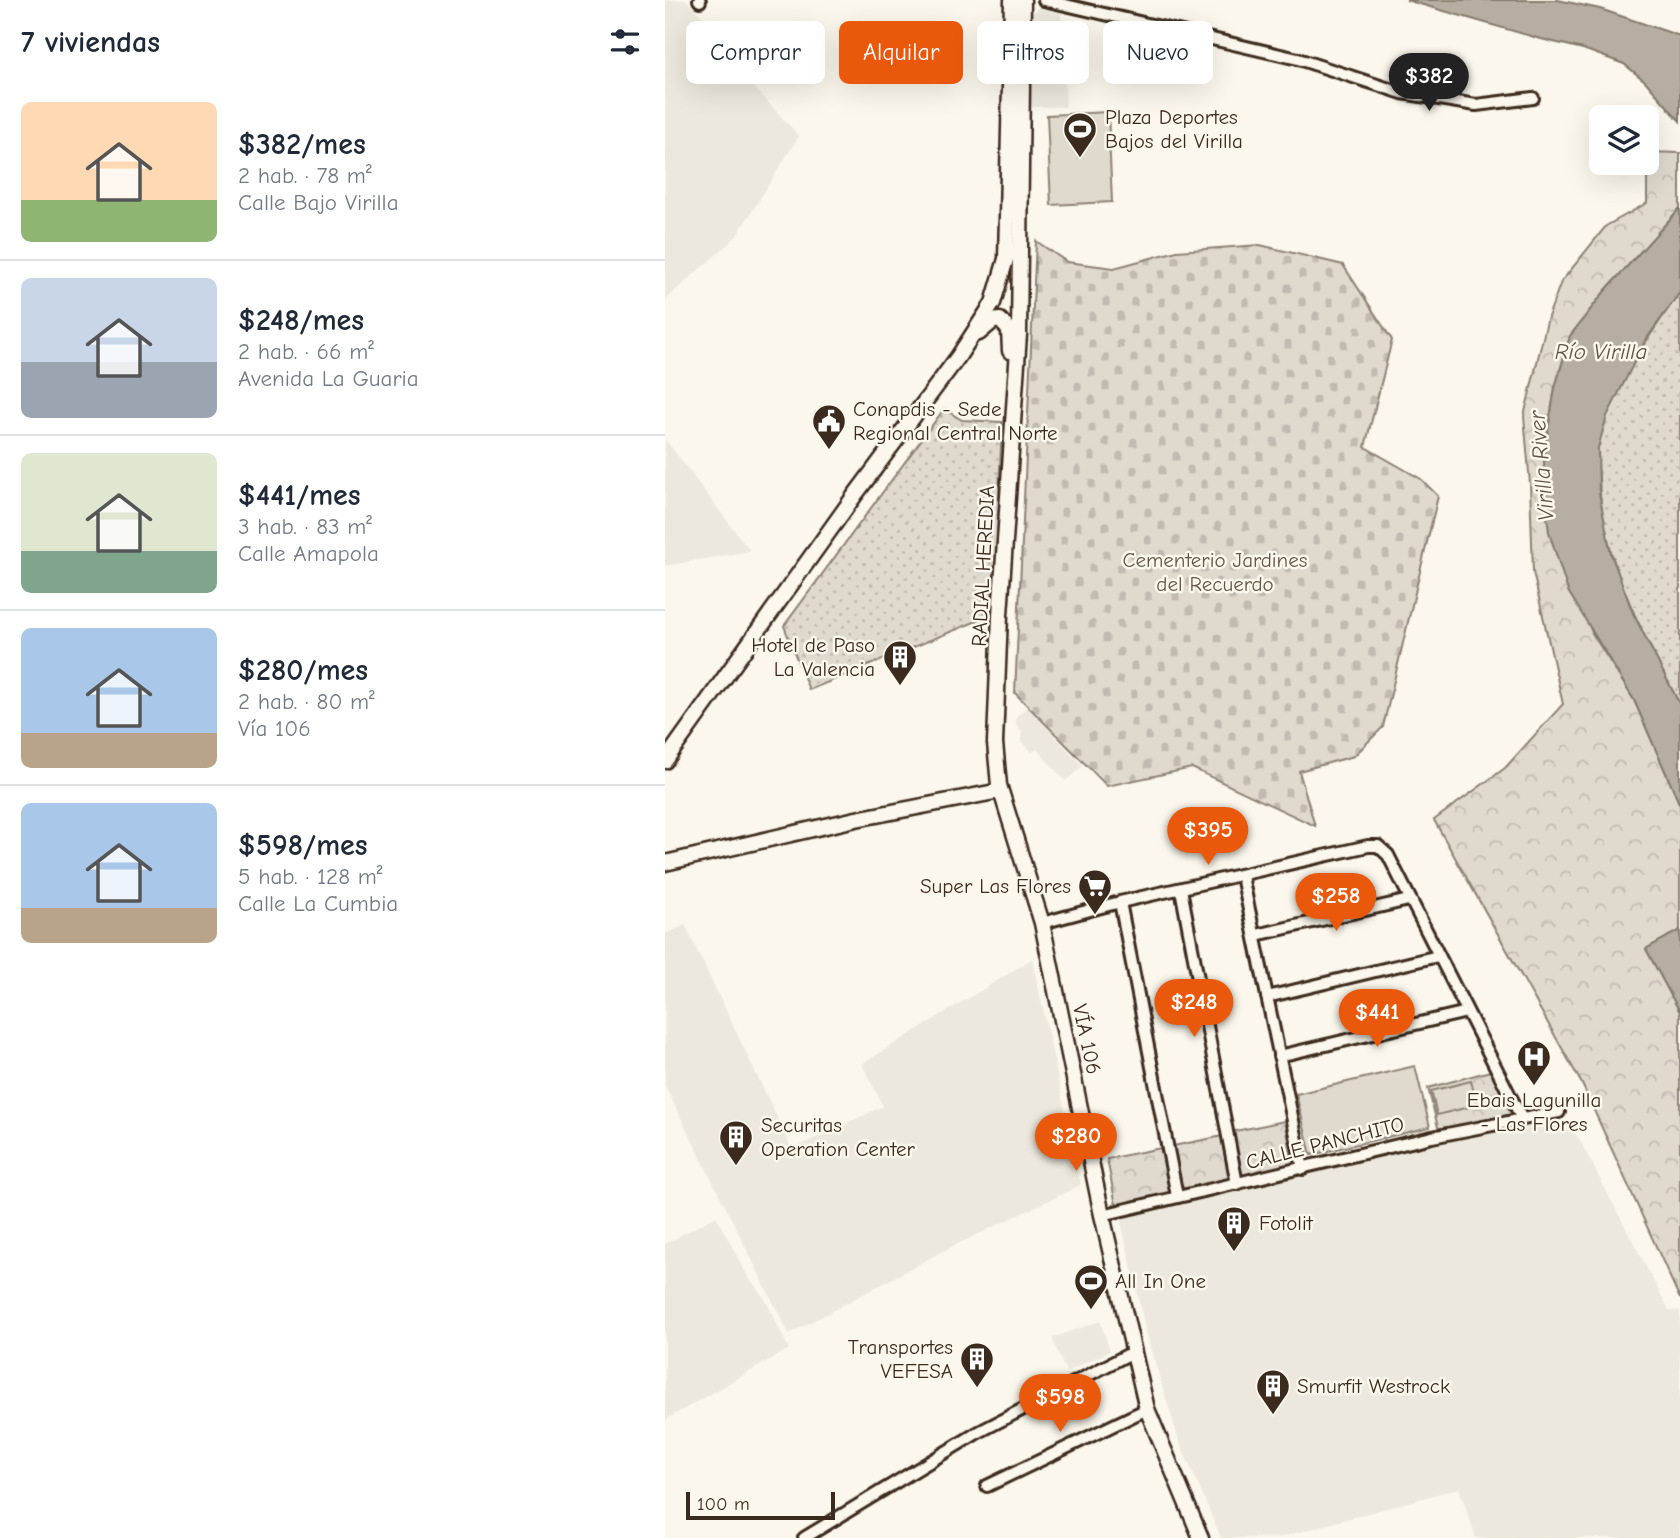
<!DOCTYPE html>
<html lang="es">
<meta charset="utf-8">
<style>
:root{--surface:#fff;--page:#f2f2f3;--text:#1f2937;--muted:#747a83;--line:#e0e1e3;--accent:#ea580c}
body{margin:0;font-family:"Comic Neue",sans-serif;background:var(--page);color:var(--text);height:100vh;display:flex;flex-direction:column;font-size:26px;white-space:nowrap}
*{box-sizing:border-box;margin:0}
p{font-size:23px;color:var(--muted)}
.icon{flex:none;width:38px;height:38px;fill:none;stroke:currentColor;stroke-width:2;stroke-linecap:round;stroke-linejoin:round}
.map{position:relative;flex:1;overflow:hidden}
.side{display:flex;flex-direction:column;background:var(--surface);width:665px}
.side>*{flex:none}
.top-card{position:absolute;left:21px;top:21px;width:665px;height:63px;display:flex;gap:14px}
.fabs{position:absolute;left:924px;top:105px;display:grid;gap:14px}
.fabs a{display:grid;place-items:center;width:70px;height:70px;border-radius:10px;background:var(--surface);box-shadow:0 7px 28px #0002;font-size:35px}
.scale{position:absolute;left:21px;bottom:18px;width:149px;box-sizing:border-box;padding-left:7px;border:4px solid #3b2a1e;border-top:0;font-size:19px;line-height:24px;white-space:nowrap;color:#3b2a1e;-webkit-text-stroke:5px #fbf7ec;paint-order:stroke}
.price{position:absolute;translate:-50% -60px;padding:0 16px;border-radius:24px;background:var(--accent);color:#fff;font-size:23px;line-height:46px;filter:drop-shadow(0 2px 4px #0008)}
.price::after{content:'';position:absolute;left:50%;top:42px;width:21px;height:16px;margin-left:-10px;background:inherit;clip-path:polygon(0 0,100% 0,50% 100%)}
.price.active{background:#222;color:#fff}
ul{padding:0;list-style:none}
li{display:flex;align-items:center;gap:21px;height:175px;padding:0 21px}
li+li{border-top:2px solid var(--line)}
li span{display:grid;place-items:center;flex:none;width:196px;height:140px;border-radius:10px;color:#555}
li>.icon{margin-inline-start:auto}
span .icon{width:84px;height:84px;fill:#fffc;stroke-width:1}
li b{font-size:30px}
h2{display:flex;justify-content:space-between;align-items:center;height:84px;padding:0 21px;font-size:30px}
.pill{padding:0 24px;border-radius:10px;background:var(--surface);box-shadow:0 7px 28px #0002;font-size:24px;line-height:63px}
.pill.active{background:var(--accent);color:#fff}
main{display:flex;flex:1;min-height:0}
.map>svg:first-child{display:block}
.built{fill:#ede8dd}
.grass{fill:url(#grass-dots);stroke:#8d8276;stroke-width:2}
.forest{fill:url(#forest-crowns);stroke:#8d8276;stroke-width:2}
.cemetery{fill:url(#cemetery-stones);stroke:#8d8276;stroke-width:2}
.garden{fill:#dfd9ce;stroke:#8d8276;stroke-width:2}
.water{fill:#b6aea2;stroke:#85796d;stroke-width:2}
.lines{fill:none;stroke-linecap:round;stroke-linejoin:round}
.minor-casing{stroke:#3b2a1e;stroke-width:16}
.major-casing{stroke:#3b2a1e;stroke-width:19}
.minor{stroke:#fbf7ec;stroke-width:10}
.major{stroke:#fbf7ec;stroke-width:14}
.labels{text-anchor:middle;stroke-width:5;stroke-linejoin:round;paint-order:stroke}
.poi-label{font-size:21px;fill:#3b2a1e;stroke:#fbf7ec;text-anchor:start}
.park-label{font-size:21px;fill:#64564a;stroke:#fbf7ec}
.street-label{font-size:21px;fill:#3b2a1e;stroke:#fbf7ec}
.water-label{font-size:23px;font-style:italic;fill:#605246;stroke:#fbf7ec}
</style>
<main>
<section class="side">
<h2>7 viviendas<svg class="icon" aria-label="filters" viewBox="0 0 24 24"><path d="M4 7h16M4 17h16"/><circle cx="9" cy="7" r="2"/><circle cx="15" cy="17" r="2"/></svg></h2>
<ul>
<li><span style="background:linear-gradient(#ffd9b3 70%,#8fb573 0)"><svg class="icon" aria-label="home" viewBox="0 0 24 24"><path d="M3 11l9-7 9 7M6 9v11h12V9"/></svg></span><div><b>$382/mes</b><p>2 hab. · 78 m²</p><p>Calle Bajo Virilla</p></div></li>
<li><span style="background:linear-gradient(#c9d6e8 60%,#9aa5b1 0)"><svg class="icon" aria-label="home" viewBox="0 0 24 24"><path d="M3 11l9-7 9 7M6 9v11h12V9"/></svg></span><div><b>$248/mes</b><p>2 hab. · 66 m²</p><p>Avenida La Guaria</p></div></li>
<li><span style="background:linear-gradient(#dfe7d0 70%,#7fa58c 0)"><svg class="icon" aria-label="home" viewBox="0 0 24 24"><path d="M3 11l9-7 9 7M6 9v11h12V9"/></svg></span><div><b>$441/mes</b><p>3 hab. · 83 m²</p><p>Calle Amapola</p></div></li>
<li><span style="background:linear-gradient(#a9c7e8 75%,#b9a48a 0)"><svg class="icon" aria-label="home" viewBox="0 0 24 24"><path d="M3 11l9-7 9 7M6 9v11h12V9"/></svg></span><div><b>$280/mes</b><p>2 hab. · 80 m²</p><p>Vía 106</p></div></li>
<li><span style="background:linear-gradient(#a9c7e8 75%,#b9a48a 0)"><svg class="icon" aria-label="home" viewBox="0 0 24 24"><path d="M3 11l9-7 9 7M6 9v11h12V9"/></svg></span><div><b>$598/mes</b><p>5 hab. · 128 m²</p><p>Calle La Cumbia</p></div></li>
</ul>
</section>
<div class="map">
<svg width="1015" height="1538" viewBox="0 0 1015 1538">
<defs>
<pattern id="grass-dots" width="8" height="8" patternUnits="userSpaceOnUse" patternTransform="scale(1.75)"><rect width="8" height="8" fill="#dfd9ce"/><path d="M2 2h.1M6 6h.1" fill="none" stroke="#c0bab0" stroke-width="1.8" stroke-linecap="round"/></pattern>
<pattern id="forest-crowns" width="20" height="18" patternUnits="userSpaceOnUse" patternTransform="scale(1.75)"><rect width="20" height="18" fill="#dfd9ce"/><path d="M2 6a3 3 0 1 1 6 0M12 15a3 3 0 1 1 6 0" fill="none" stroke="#c0bab0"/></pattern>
<pattern id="cemetery-stones" width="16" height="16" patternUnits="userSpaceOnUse" patternTransform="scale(1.75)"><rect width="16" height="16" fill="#dfd9ce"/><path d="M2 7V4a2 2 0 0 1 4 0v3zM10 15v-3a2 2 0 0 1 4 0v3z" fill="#c0bab0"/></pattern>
</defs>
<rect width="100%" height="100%" fill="#fbf7ec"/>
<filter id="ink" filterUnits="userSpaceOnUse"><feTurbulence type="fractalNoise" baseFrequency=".0143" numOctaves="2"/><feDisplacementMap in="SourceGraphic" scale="14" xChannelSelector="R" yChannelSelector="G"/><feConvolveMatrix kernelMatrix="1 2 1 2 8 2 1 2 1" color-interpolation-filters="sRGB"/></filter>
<g filter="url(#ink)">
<!-- built -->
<g class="built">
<path d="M 0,0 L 21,0 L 27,6 L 72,54 L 79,76 L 134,136 L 71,237 L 0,300 Z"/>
<path d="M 376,6 L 396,10 L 401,107 L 365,107 L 366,14 Z"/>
<path d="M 0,439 L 85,551 L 0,566 Z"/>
<path d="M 362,707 L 418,766 L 400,781 L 372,749 L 367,752 L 356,741 L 357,731 L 351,724 L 351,717 Z"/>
<path d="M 20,925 L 127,1149 L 218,1106 L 197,1064 L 367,959 L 416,1185 L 280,1250 L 124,1334 L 0,1086 L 0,934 Z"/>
<path d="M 880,1118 L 912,1135 L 1004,1310 L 1015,1311 L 1015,1538 L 811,1538 L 794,1488 L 613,1538 L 556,1538 L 514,1441 L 483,1340 L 455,1217 L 688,1161 L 770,1139 Z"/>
<path d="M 51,1216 L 83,1277 L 100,1299 L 124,1349 L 0,1420 L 0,1244 Z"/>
<path d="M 435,1321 L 445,1351 L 401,1372 L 387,1338 Z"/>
</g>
<!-- grass -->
<g class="grass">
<path d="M 1015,292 L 1015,705 C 978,633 936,561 934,477 C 933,467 931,456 933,446 C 943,394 985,334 1015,292 Z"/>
<path d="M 279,409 L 297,420 L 337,422 L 329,614 L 144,690 L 119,626 Z"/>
</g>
<!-- forest -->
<g class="forest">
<path d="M 982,152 L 1015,153 L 1015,208 L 940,291 L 905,336 L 890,388 L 880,448 L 878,483 L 927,633 L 969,700 L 1015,805 L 1015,930 L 981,949 L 1015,1012 L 1015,1299 L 917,1084 L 769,820 L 840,768 L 898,704 L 868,572 L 865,484 L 859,416 L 883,317 L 896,282 L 941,226 L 982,203 Z"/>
<path d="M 829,1070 L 848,1111 L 844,1115 L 774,1131 L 763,1088 Z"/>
<path d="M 620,1121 L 629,1167 L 575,1178 L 565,1132 Z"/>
<path d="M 558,1136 L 567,1182 L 513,1193 L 503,1147 Z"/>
<path d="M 496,1148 L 506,1194 L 451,1205 L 442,1159 Z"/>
</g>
<!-- cemetery -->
<path class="cemetery" d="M 371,241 L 402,262 L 449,268 L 512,251 L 595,245 L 678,265 L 727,340 L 700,447 L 756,479 L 773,496 L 718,727 L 689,756 L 634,771 L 650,826 L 527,768 L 442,786 L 350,693 Z"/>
<!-- garden -->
<g class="garden">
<path d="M 443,112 L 447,202 L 386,205 L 382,115 Z"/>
<path d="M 750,1066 L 765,1127 L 646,1155 L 631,1094 Z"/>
<path d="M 806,1081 L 812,1105 L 772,1115 L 766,1091 Z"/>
</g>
<!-- water -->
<g class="water">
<path d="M 741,0 L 893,0 L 935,9 L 1015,36 L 1015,121 L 980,81 L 959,64 L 918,49 L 876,39 Z"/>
<path d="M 1015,208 L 1015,292 L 980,341 L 942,416 L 933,448 L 934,493 L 946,554 L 968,613 L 1015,705 L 1015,805 L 969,700 L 903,591 L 884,532 L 878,483 L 880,448 L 890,388 L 905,336 L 940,291 Z"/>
<path d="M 1015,930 L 1015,1012 L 981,949 Z"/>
</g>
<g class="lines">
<!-- minor casing -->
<g class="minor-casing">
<g id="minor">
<path d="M 34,0 L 35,1"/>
<path d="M 379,0 L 633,59 L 737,93 L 811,105 L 868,98"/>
<path d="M 577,876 L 638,1169"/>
<path d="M 516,889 L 572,1184"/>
<path d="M 455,902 L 512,1196"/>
<path d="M 377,923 L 455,902 L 703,846 L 713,846 L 723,855 L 857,1119"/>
<path d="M 591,935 L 744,900"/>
<path d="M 602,997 L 773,956"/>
<path d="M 614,1056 L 802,1012"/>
<path d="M 437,1215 L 767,1137 L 894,1112"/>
<path d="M 322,1486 L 482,1409"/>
<path d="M 139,1538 L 312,1433 L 468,1352"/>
</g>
</g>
<!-- major casing -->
<g class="major-casing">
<g id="major">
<path d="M 358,0 L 354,334 L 335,615 L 330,743 L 334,785 L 377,923 L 437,1215 L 482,1409 L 536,1538"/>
<path d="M 314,333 L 328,321 L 335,320 L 344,330 L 345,351"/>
<path d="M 0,761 L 190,495 L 293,357 L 328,303 L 341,259 L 347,0"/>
<path d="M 0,863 L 191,819 L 335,791"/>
</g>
</g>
<!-- minor -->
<use href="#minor" class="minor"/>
<!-- major -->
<use href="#major" class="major"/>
</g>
</g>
<!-- icons -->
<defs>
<g id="stadium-pin" transform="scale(1.75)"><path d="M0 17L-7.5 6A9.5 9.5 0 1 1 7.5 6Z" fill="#3b2a1e" stroke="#fbf7ec"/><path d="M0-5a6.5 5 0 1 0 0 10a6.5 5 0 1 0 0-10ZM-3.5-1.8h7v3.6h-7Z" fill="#fff"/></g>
<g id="civic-pin" transform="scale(1.75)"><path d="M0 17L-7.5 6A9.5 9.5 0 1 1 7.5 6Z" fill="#3b2a1e" stroke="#fbf7ec"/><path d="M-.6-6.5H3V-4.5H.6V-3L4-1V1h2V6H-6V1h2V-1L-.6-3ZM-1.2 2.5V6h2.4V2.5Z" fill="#fff"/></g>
<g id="building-pin" transform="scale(1.75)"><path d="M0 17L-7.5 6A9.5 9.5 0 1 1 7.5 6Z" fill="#3b2a1e" stroke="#fbf7ec"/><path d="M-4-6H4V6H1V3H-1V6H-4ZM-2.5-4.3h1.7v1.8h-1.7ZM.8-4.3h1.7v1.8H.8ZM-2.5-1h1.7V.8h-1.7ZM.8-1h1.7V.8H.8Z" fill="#fff"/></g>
<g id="supermarket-pin" transform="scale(1.75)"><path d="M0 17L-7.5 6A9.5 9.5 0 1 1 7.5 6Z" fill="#3b2a1e" stroke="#fbf7ec"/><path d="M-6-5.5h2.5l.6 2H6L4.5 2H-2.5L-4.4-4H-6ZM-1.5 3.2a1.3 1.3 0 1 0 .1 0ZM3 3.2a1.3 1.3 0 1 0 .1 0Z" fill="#fff"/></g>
<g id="hospital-pin" transform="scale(1.75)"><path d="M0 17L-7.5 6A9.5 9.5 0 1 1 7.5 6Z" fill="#3b2a1e" stroke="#fbf7ec"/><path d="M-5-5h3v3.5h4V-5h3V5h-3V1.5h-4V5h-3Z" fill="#fff"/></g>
</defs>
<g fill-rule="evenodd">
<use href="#stadium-pin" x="415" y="129"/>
<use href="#civic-pin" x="164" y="421"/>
<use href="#building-pin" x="235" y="657"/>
<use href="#supermarket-pin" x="430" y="886"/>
<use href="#hospital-pin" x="869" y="1057"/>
<use href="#building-pin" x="71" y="1137"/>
<use href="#building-pin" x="569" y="1223"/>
<use href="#stadium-pin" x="426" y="1281"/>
<use href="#building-pin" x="312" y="1359"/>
<use href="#building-pin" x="608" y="1386"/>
</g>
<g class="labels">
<!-- poi labels -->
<g class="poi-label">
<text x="440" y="124">Plaza Deportes<tspan x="440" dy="24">Bajos del Virilla</tspan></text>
<text x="188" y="416">Conapdis - Sede<tspan x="188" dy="24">Regional Central Norte</tspan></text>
<text x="210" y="652" text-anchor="end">Hotel de Paso<tspan x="210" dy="24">La Valencia</tspan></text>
<text x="406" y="893" text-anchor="end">Super Las Flores</text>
<text x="869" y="1107" text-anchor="middle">Ebais Lagunilla<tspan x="869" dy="24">- Las Flores</tspan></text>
<text x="96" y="1132">Securitas<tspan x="96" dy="24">Operation Center</tspan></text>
<text x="594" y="1230">Fotolit</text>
<text x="450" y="1288">All In One</text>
<text x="288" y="1354" text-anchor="end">Transportes<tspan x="288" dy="24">VEFESA</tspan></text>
<text x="632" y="1393">Smurfit Westrock</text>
</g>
<!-- park labels -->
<g class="park-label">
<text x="550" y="567">Cementerio Jardines<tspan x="550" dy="24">del Recuerdo</tspan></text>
</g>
<!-- street labels -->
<g class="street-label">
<text transform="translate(318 566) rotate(-87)" y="7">RADIAL HEREDIA</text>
<text transform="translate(422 1039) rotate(78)" y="7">VÍA 106</text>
<text transform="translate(660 1143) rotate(-14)" y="7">CALLE PANCHITO</text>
</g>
<!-- water labels -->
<g class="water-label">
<text x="936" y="359">Río Virilla</text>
<text transform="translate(876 466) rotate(-95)" y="8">Virilla River</text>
</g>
</g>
</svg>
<div class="fabs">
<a><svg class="icon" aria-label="layers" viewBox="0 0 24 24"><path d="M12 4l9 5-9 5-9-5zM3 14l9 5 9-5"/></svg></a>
</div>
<div class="scale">100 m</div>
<b class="price active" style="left:764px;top:113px">$382</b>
<b class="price" style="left:543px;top:867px">$395</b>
<b class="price" style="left:671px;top:933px">$258</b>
<b class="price" style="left:529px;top:1039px">$248</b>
<b class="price" style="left:712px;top:1049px">$441</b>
<b class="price" style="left:411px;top:1173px">$280</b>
<b class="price" style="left:395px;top:1434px">$598</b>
<div class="top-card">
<a class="pill">Comprar</a>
<a class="pill active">Alquilar</a>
<a class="pill">Filtros</a>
<a class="pill">Nuevo</a>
</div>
</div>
</main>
